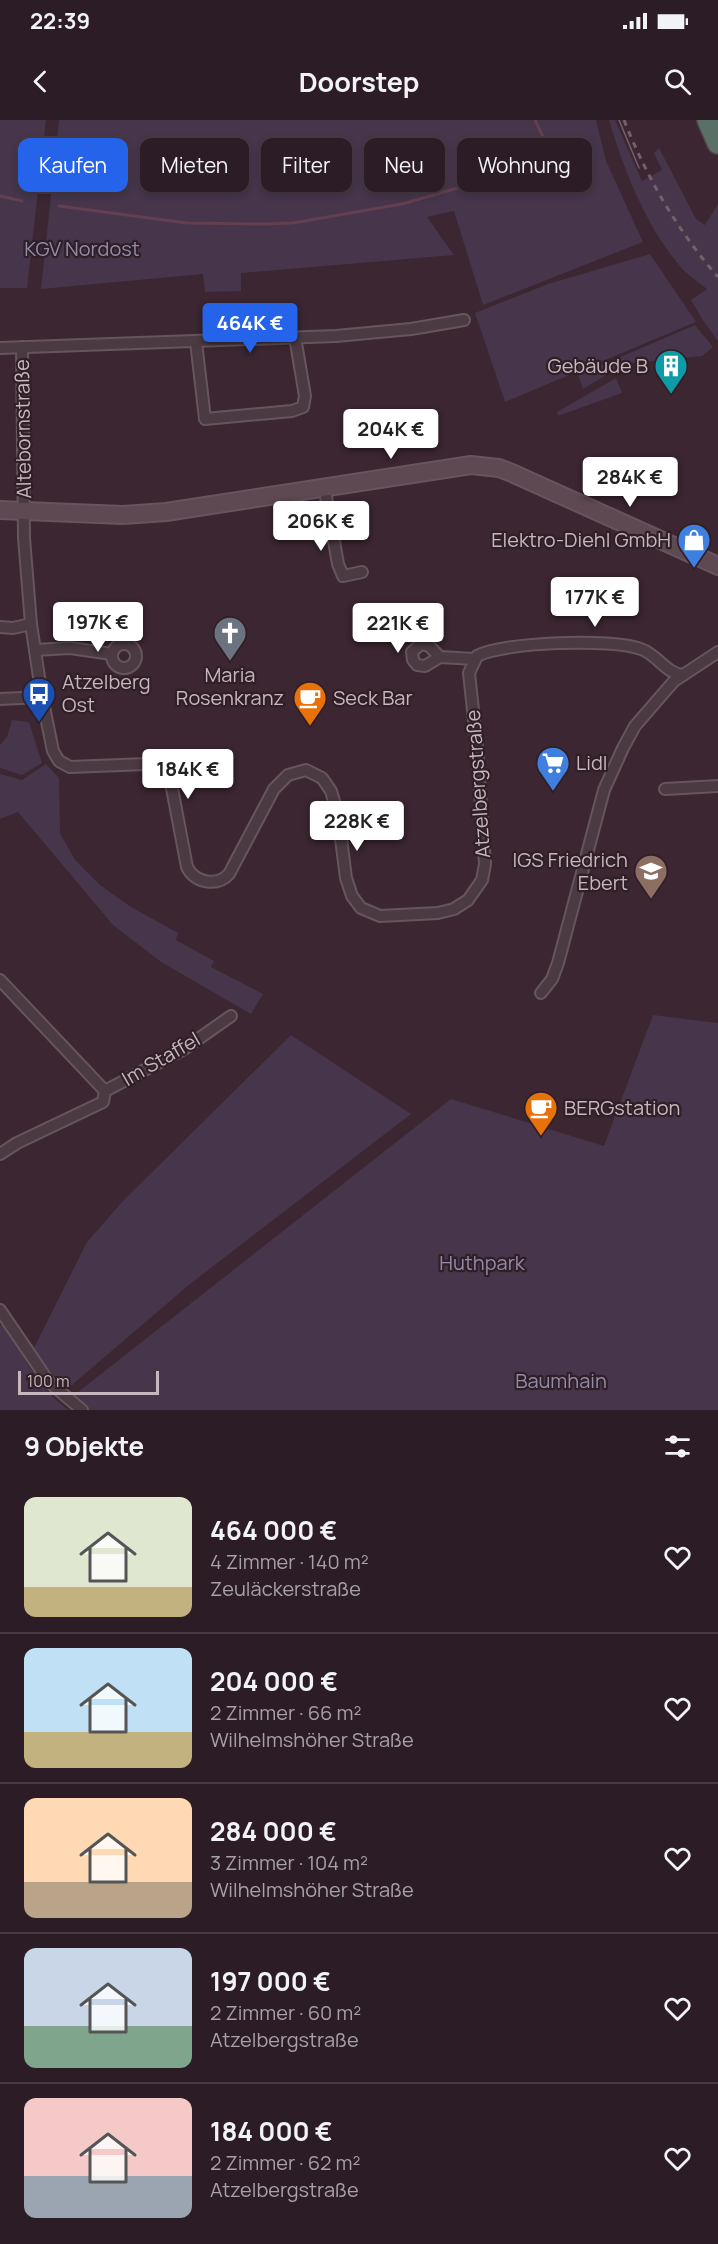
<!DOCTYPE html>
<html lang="de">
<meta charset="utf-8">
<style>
:root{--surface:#2c1c25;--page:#382932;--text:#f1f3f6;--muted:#a6a1a7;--line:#483a42;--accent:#2563eb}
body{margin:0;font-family:Manrope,sans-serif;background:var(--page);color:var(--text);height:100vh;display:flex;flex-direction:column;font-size:22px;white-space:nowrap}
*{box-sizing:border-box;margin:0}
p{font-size:20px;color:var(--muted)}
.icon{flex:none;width:33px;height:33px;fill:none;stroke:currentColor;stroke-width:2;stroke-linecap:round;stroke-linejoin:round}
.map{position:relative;height:1290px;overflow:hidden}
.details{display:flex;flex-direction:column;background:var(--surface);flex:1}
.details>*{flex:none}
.top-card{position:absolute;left:18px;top:18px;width:682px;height:54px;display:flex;gap:12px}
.scale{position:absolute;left:18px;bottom:15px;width:141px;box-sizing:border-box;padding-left:6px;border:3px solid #c7b6bd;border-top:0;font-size:16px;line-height:21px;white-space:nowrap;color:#c7b6bd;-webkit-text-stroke:4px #301f27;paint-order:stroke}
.price{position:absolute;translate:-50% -51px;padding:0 14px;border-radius:6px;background:#fff;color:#222;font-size:20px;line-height:39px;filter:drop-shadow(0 2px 3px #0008)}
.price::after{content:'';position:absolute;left:50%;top:36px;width:18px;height:14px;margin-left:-9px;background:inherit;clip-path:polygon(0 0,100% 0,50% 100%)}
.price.active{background:var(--accent);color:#fff}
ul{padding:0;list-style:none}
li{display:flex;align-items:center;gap:18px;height:150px;padding:0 24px}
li+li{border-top:2px solid var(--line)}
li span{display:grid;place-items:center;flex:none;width:168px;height:120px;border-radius:12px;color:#555}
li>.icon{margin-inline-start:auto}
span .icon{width:72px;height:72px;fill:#fffc;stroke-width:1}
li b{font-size:26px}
h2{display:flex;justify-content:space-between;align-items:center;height:72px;padding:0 24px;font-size:26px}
.chip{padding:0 21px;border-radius:12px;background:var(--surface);box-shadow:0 3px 9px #0003,0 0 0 2px var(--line);font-size:21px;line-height:54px}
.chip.active{background:var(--accent);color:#fff}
.status{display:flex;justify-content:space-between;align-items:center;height:42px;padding:0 30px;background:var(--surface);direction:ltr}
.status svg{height:16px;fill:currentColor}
header{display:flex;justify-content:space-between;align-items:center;height:78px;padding:0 24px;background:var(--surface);font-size:27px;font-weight:700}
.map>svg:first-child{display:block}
.green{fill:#46354b}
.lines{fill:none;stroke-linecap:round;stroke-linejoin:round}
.stream{stroke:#633f51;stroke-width:3}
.minor-casing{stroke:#66555d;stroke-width:14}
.secondary-casing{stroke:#66555d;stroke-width:20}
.motorway-casing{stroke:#53424a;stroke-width:24}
.minor{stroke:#4b3a42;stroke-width:10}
.secondary{stroke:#5e4852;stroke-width:16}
.motorway{stroke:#587065;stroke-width:21}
.tram{stroke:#75606a;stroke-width:1.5}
.rail{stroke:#75606a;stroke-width:3;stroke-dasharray:6 6;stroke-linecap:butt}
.labels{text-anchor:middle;stroke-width:4.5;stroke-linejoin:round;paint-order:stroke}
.park-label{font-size:20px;fill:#918caa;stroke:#301f27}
.poi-label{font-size:20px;fill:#c7b6bd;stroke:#301f27;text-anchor:start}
.street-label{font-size:20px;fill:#c7b6bd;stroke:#301f27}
</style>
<div class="status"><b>22:39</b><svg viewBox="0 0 49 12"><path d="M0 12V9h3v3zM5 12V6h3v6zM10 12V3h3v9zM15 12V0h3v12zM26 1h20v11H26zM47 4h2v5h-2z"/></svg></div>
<header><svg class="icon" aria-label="back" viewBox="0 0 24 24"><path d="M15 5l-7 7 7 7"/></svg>Doorstep<svg class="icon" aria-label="search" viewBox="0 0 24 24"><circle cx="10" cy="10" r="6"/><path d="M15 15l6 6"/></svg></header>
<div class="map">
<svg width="718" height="1290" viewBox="0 0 718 1290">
<rect width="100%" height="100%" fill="#3b2631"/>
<!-- green -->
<g class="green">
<path d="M 0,0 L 46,0 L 27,168 L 0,168 Z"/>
<path d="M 59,0 L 596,0 L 606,41 L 643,122 L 483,185 L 454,91 L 427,97 L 454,135 L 241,153 L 241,171 L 205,172 L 203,154 L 41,169 Z"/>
<path d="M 609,0 L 615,0 L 642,61 L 662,50 L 654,33 L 659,28 L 696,99 L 705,105 L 718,84 L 718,221 L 704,202 L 691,180 L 707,169 C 697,161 686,154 679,145 C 646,106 623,48 609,0 Z"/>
<path d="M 650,134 L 696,202 L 505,282 L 475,193 L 548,164 Z"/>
<path d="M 695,205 L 713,227 L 702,236 L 632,243 L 611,252 L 583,269 L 578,255 Z"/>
<path d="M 616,258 L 622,273 L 558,296 L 557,292 Z"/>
<path d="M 12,600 L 29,602 L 42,643 L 22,655 L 0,648 L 0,625 L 7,617 Z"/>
<path d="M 46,644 L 59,658 L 60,713 L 75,740 L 100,765 L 131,787 L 178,813 L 176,820 L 214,841 L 211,847 L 263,874 L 251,894 L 161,842 L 113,805 L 18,692 L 0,699 L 0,654 L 22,660 Z"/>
<path d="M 653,895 L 718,903 L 718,1290 L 89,1290 L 73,1276 L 451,979 L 604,1026 Z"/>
<path d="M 291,915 L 411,994 L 190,1164 L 66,1270 L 33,1230 L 87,1122 L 123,1081 Z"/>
<path d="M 4,1202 C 21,1233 39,1270 69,1290 L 0,1290 L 0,1206 Z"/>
</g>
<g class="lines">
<!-- stream -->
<g class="stream">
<path d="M 0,76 L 22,81"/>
<path d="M 59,86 L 187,103 L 265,104 L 293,103 L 402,84 L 458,68 L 545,35 L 549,30 L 535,0"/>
</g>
<!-- minor casing -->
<g class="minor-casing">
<g id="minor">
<path d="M 196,222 L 205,299 L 292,291 L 303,287 L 305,276 L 295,217"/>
<path d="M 22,227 L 24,418 L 31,504 L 42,577 L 53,631 L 59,641 L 70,647 L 146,644 C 158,645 166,651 171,663 L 187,747 C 195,763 217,767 229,754 L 274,669 L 288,655 L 306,650 L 322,658 L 331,671 L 338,695 L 346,758 L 352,776 L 361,788 L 380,796 L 438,793 L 454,789 L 468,780 L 482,760 L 485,744 L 477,627 L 469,553 L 477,536 C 503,522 612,518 641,529 C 658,535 665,553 683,555"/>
<path d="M 0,228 L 336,216 L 411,209 L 464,200"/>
<path d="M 325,367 L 327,384"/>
<path d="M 330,399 L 338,444 L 343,456 L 362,452"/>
<path d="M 0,507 L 13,508 L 31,504"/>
<circle cx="124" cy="536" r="12"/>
<path d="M 35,530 L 70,528 L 112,534"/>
<path d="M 440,537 L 425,546 L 417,545 L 413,540 L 412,532 L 421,524 L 429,526 L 440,537 L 474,539"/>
<path d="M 0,579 L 42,577"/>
<path d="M 665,669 L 718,666"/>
<path d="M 0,860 L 105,971"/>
<path d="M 541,873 L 552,859 L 558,843 L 604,670 L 623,628 L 635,606 L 674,561 L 718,532"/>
<path d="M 0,1034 L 17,1023 L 103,982 L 105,971 L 184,929 L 231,896"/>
<path d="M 0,1190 L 49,1262 L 82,1290"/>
</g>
</g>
<!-- secondary casing -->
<g class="secondary-casing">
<path id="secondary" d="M 0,390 L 123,395 L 166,392 L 471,345 L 499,348 L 512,353 L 718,446"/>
</g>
<!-- motorway casing -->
<g class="motorway-casing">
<path id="motorway" d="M 708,0 L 718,23"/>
</g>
<!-- minor -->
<use href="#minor" class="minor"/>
<!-- secondary -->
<use href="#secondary" class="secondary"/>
<!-- motorway -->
<use href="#motorway" class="motorway"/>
<!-- tram -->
<path class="tram" d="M 619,0 L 639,48"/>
<!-- rail -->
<path class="rail" d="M 624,0 C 647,58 677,110 718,157"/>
</g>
<!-- icons -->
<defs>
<g id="building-pin" transform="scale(1.725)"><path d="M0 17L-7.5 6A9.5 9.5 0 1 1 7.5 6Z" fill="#0f9aa8" stroke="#301f27"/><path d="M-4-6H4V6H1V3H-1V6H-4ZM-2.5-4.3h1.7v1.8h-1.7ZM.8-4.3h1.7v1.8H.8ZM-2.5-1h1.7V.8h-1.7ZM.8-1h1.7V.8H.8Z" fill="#fff"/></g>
<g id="shop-pin" transform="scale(1.725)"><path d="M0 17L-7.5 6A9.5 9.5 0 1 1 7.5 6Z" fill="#3f7fe0" stroke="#301f27"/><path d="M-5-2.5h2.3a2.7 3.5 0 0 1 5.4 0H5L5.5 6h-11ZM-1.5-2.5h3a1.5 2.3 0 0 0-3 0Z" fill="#fff"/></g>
<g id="church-pin" transform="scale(1.725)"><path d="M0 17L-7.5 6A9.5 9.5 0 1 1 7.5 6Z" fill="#6b7280" stroke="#301f27"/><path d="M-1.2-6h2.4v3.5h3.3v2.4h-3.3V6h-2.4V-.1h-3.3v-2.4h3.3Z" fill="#fff"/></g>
<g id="bus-pin" transform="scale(1.725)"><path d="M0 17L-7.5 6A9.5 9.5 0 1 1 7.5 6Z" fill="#1a4fb4" stroke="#301f27"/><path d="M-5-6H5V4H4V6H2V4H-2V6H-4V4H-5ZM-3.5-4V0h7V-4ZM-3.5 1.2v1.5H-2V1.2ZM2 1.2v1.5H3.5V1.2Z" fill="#fff"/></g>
<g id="cafe-pin" transform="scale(1.725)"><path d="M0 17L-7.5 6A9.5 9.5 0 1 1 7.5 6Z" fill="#e8710a" stroke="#301f27"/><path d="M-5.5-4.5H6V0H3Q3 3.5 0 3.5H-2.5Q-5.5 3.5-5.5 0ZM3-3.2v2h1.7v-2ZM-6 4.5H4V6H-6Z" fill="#fff"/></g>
<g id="supermarket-pin" transform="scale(1.725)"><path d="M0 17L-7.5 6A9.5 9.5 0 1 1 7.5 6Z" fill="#3f7fe0" stroke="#301f27"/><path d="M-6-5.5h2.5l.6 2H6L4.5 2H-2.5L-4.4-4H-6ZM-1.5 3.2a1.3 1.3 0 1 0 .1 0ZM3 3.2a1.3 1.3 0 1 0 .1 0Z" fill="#fff"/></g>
<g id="school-pin" transform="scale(1.725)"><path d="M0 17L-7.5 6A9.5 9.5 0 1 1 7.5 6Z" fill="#8d6e63" stroke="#301f27"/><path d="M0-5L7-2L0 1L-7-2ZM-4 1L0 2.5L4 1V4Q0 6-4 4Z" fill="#fff"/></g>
</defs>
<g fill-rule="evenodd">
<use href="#building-pin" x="671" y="246"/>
<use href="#shop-pin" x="694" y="420"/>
<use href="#church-pin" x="230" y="513"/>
<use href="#bus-pin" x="39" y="574"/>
<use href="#cafe-pin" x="310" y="578"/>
<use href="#supermarket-pin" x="553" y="643"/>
<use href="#school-pin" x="651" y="751"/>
<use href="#cafe-pin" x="541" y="988"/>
</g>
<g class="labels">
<!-- park labels -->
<g class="park-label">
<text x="82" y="136">KGV Nordost</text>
<text x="482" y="1150">Huthpark</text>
<text x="561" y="1268">Baumhain</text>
</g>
<!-- poi labels -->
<g class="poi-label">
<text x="648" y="253" text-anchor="end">Gebäude B</text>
<text x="671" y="427" text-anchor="end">Elektro-Diehl GmbH</text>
<text x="230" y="562" text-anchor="middle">Maria<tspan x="230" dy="23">Rosenkranz</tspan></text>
<text x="62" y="569">Atzelberg<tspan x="62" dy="23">Ost</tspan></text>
<text x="333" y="585">Seck Bar</text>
<text x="576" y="650">Lidl</text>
<text x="628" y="747" text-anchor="end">IGS Friedrich<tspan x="628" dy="23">Ebert</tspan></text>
<text x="564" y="995">BERGstation</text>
</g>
<!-- street labels -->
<g class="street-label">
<text transform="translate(23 309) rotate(-91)" y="7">Altebornstraße</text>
<text transform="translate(478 664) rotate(-94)" y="7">Atzelbergstraße</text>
<text transform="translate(161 939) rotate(-30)" y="7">Im Staffel</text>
</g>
</g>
</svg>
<div class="scale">100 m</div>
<b class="price active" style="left:250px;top:234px">464K €</b>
<b class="price" style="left:391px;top:340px">204K €</b>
<b class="price" style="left:630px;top:388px">284K €</b>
<b class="price" style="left:321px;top:432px">206K €</b>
<b class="price" style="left:595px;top:508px">177K €</b>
<b class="price" style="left:98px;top:533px">197K €</b>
<b class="price" style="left:398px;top:534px">221K €</b>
<b class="price" style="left:188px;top:680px">184K €</b>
<b class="price" style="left:357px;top:732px">228K €</b>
<div class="top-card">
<a class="chip active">Kaufen</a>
<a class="chip">Mieten</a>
<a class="chip">Filter</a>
<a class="chip">Neu</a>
<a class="chip">Wohnung</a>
</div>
</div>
<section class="details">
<h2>9 Objekte<svg class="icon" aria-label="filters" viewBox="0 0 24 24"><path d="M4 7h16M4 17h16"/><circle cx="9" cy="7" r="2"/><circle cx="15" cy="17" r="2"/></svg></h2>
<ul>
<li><span style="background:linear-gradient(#dfe7d0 75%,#c2b280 0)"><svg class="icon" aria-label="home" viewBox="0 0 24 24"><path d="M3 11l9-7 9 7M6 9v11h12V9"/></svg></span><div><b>464 000 €</b><p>4 Zimmer · 140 m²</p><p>Zeuläckerstraße</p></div><svg class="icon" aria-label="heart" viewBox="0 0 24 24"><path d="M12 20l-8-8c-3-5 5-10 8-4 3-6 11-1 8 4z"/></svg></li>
<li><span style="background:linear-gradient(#bfe0f5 70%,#c2b280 0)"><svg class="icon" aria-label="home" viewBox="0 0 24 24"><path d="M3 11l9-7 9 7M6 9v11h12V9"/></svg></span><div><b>204 000 €</b><p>2 Zimmer · 66 m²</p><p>Wilhelmshöher Straße</p></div><svg class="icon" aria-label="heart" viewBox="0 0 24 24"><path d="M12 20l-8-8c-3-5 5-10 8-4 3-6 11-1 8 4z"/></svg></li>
<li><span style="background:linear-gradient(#ffd9b3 70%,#b9a48a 0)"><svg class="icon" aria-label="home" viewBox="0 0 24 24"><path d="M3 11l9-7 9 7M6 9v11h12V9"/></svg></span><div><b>284 000 €</b><p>3 Zimmer · 104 m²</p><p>Wilhelmshöher Straße</p></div><svg class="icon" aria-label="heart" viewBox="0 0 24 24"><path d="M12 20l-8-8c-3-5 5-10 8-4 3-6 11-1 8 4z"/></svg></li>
<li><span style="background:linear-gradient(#c9d6e8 65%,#7fa58c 0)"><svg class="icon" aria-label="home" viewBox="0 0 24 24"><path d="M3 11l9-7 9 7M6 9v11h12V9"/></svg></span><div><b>197 000 €</b><p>2 Zimmer · 60 m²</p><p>Atzelbergstraße</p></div><svg class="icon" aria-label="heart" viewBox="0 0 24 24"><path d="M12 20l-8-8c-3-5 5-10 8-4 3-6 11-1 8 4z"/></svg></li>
<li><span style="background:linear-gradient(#f6c9c9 65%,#9aa5b1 0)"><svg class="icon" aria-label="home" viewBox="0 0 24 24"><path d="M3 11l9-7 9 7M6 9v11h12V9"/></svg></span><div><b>184 000 €</b><p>2 Zimmer · 62 m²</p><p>Atzelbergstraße</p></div><svg class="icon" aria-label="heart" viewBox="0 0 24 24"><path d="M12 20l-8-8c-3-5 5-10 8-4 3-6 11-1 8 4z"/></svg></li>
</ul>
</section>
